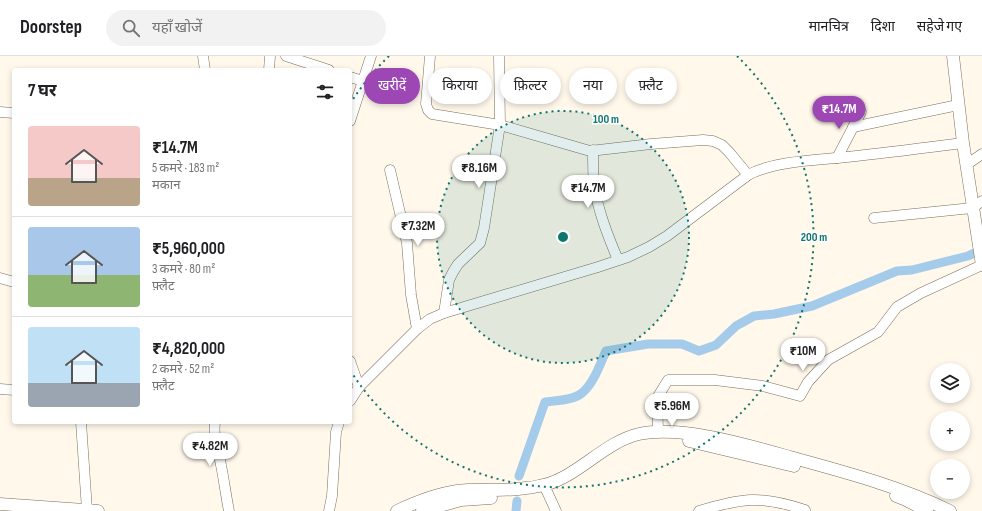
<!DOCTYPE html>
<html lang="hi">
<meta charset="utf-8">
<style>
:root{--surface:#fff;--page:#f2f2f2;--text:#202124;--muted:#757577;--line:#e0e0e0;--accent:#9d47b5}
body{margin:0;font-family:"Sofia Sans Condensed","Noto Sans Devanagari",sans-serif;background:var(--page);color:var(--text);height:100vh;display:flex;flex-direction:column;font-size:15px;white-space:nowrap}
*{box-sizing:border-box;margin:0}
p{font-size:13px;color:var(--muted)}
.icon{flex:none;width:22px;height:22px;fill:none;stroke:currentColor;stroke-width:2;stroke-linecap:round;stroke-linejoin:round}
.map{position:relative;flex:1;overflow:hidden}
.sheet{position:absolute;left:12px;top:12px;width:340px;height:356px;display:flex;flex-direction:column;background:var(--surface);border-radius:4px;box-shadow:0 2px 6px #0003}
.sheet>*{flex:none}
.hud{position:absolute;left:364px;top:12px;width:380px;height:36px;display:flex;gap:8px}
.fabs{position:absolute;left:930px;top:307px;display:grid;gap:8px}
.fabs a{display:grid;place-items:center;width:40px;height:40px;border-radius:50%;background:var(--surface);box-shadow:0 2px 6px #0003;font-size:20px}
.price{position:absolute;translate:-50% -34px;padding:0 9px;border-radius:14px;background:#fff;color:#222;font-size:13px;line-height:26px;filter:drop-shadow(0 1px 2px #0008)}
.price::after{content:'';position:absolute;left:50%;top:24px;width:12px;height:9px;margin-left:-6px;background:inherit;clip-path:polygon(0 0,100% 0,50% 100%)}
.price.current{background:var(--accent);color:#fff}
ul{padding:0;list-style:none}
li{display:flex;align-items:center;gap:12px;height:100px;padding:0 16px}
li+li{border-top:1px solid var(--line)}
li span{display:grid;place-items:center;flex:none;width:112px;height:80px;border-radius:4px;color:#555}
li>.icon{margin-inline-start:auto}
span .icon{width:48px;height:48px;fill:#fffc;stroke-width:1}
li b{font-size:17px}
h2{display:flex;justify-content:space-between;align-items:center;height:48px;padding:0 16px;font-size:17px}
.pill{padding:0 14px;border-radius:18px;background:var(--surface);box-shadow:0 2px 6px #0003;font-size:14px;line-height:36px}
.pill.current{background:var(--accent);color:#fff}
header{display:flex;align-items:center;gap:24px;box-sizing:border-box;height:56px;padding:0 20px;background:var(--surface);border-bottom:1px solid var(--line)}
header strong{font-size:19px}
nav{display:flex;gap:22px;margin-inline-start:auto;font-size:14px}
.search{width:280px;height:36px;background:var(--page);display:flex;align-items:center;gap:10px;box-sizing:border-box;padding:0 14px;border-radius:22px;color:var(--muted);font-size:15px}
.map>svg:first-child{display:block}
.lines{fill:none;stroke-linecap:round;stroke-linejoin:round}
.canal{stroke:#a5cbeb;stroke-width:9}
.minor-casing{stroke:#796f5c;stroke-width:11}
.tertiary-casing{stroke:#796f5c;stroke-width:13}
.minor{stroke:#fff;stroke-width:10}
.tertiary{stroke:#fff;stroke-width:12}
.ring{fill:none;stroke:#0f766e;stroke-width:2;stroke-dasharray:2 4}
.centre{fill:#0f766e;stroke:#fff;stroke-width:2}
.ring-label{font-size:12px;text-anchor:middle;font-weight:bold;fill:#0f766e;stroke:#fff;stroke-width:3;stroke-linejoin:round;paint-order:stroke}
</style>
<header>
<strong>Doorstep</strong>
<div class="search"><svg class="icon" aria-label="search" viewBox="0 0 24 24"><circle cx="10" cy="10" r="6"/><path d="M15 15l6 6"/></svg>यहाँ खोजें</div>
<nav><a>मानचित्र</a><a>दिशा</a><a>सहेजे गए</a></nav>
</header>
<div class="map">
<svg width="982" height="455" viewBox="0 0 982 455">
<rect width="100%" height="100%" fill="#fff8eb"/>
<g class="lines">
<!-- canal -->
<g class="canal">
<path d="M 519,420 L 545,346 C 556,345 574,344 582,337 C 594,327 600,308 606,295 L 648,288 L 682,288 L 699,295 L 716,289 L 736,270 L 754,260 L 774,258 L 812,250 L 897,215 L 912,214 L 968,200 L 982,193"/>
<path d="M 516,455 L 517,445"/>
</g>
<!-- minor casing -->
<g class="minor-casing">
<g id="minor">
<path d="M 203,0 L 205,14"/>
<path d="M 286,0 L 329,14"/>
<path d="M 430,0 L 426,48 L 428,54 L 432,58 L 500,69 L 590,95 L 651,88 L 703,84 L 713,85 L 722,89 L 729,96 L 748,119"/>
<path d="M 269,14 L 270,0"/>
<path d="M 350,21 L 363,25"/>
<path d="M 0,56 L 14,57"/>
<path d="M 350,65 L 371,0"/>
<path d="M 853,71 L 958,49"/>
<path d="M 593,94 C 593,106 593,118 594,129 C 598,155 608,180 618,204"/>
<path d="M 837,102 L 861,56"/>
<path d="M 966,109 L 982,98"/>
<path d="M 390,114 L 407,187 L 411,239 L 417,273"/>
<path d="M 874,162 L 972,152 L 982,145"/>
<path d="M 0,222 L 14,226"/>
<path d="M 444,257 L 449,224 L 453,216 L 458,208 L 480,187 L 484,172 L 500,69 L 499,0"/>
<path d="M 350,305 L 359,331"/>
<path d="M 0,333 L 14,334"/>
<path d="M 350,345 L 359,331 L 417,273 L 430,263 L 444,257 L 598,211 L 628,201 L 649,191 L 667,180 L 748,119 C 774,105 817,104 847,101 C 886,97 924,92 963,87"/>
<path d="M 81,366 L 87,454"/>
<path d="M 215,366 C 213,386 218,391 221,409 C 224,424 226,440 229,455"/>
<path d="M 658,375 L 657,342 L 668,324 L 715,324 L 763,330 L 800,340 L 808,326 L 828,304 L 878,276 L 897,251 L 921,237 L 982,209"/>
<path d="M 544,429 L 556,455"/>
<path d="M 329,455 L 332,440 L 336,376 L 339,366"/>
<path d="M 699,455 C 742,442 761,439 805,454"/>
</g>
</g>
<!-- tertiary casing -->
<g class="tertiary-casing">
<g id="tertiary">
<path d="M 953,0 L 963,87 L 982,209"/>
<path d="M 689,385 L 794,410"/>
<path d="M 896,440 L 906,444 L 927,455"/>
<path d="M 0,448 L 98,455"/>
<path d="M 397,455 C 416,446 436,438 457,435 C 480,432 503,436 526,432 C 532,432 538,430 544,429 C 579,420 604,386 639,378 C 681,369 748,389 790,401 C 844,416 899,430 950,455"/>
<path d="M 422,455 L 461,444 L 491,442"/>
</g>
</g>
<!-- minor -->
<use href="#minor" class="minor"/>
<!-- tertiary -->
<use href="#tertiary" class="tertiary"/>
</g>
<!-- distance rings -->
<circle cx="563" cy="181" r="126" fill="#0f766e" fill-opacity=".12"/>
<g class="ring">
<circle cx="563" cy="181" r="126"/>
<path d="M350 48A251 251 0 0 1 389 0M737 0A251 251 0 1 1 350 314"/>
</g>
<circle cx="563" cy="181" r="6" class="centre"/>
<g class="ring-label">
<text x="606" y="67">100 m</text>
<text x="814" y="185">200 m</text>
</g>
</svg>
<div class="fabs">
<a><svg class="icon" aria-label="layers" viewBox="0 0 24 24"><path d="M12 4l9 5-9 5-9-5zM3 14l9 5 9-5"/></svg></a>
<a>+</a>
<a>−</a>
</div>
<b class="price current" style="left:839px;top:74px">₹14.7M</b>
<b class="price" style="left:479px;top:133px">₹8.16M</b>
<b class="price" style="left:588px;top:153px">₹14.7M</b>
<b class="price" style="left:418px;top:191px">₹7.32M</b>
<b class="price" style="left:803px;top:316px">₹10M</b>
<b class="price" style="left:672px;top:371px">₹5.96M</b>
<b class="price" style="left:210px;top:411px">₹4.82M</b>
<div class="hud">
<a class="pill current">खरीदें</a>
<a class="pill">किराया</a>
<a class="pill">फ़िल्टर</a>
<a class="pill">नया</a>
<a class="pill">फ़्लैट</a>
</div>
<section class="sheet">
<h2>7 घर<svg class="icon" aria-label="filters" viewBox="0 0 24 24"><path d="M4 7h16M4 17h16"/><circle cx="9" cy="7" r="2"/><circle cx="15" cy="17" r="2"/></svg></h2>
<ul>
<li><span style="background:linear-gradient(#f6c9c9 65%,#b9a48a 0)"><svg class="icon" aria-label="home" viewBox="0 0 24 24"><path d="M3 11l9-7 9 7M6 9v11h12V9"/></svg></span><div><b>₹14.7M</b><p>5 कमरे · 183 m²</p><p>मकान</p></div></li>
<li><span style="background:linear-gradient(#a9c7e8 60%,#8fb573 0)"><svg class="icon" aria-label="home" viewBox="0 0 24 24"><path d="M3 11l9-7 9 7M6 9v11h12V9"/></svg></span><div><b>₹5,960,000</b><p>3 कमरे · 80 m²</p><p>फ़्लैट</p></div></li>
<li><span style="background:linear-gradient(#bfe0f5 70%,#9aa5b1 0)"><svg class="icon" aria-label="home" viewBox="0 0 24 24"><path d="M3 11l9-7 9 7M6 9v11h12V9"/></svg></span><div><b>₹4,820,000</b><p>2 कमरे · 52 m²</p><p>फ़्लैट</p></div></li>
</ul>
</section>
</div>
